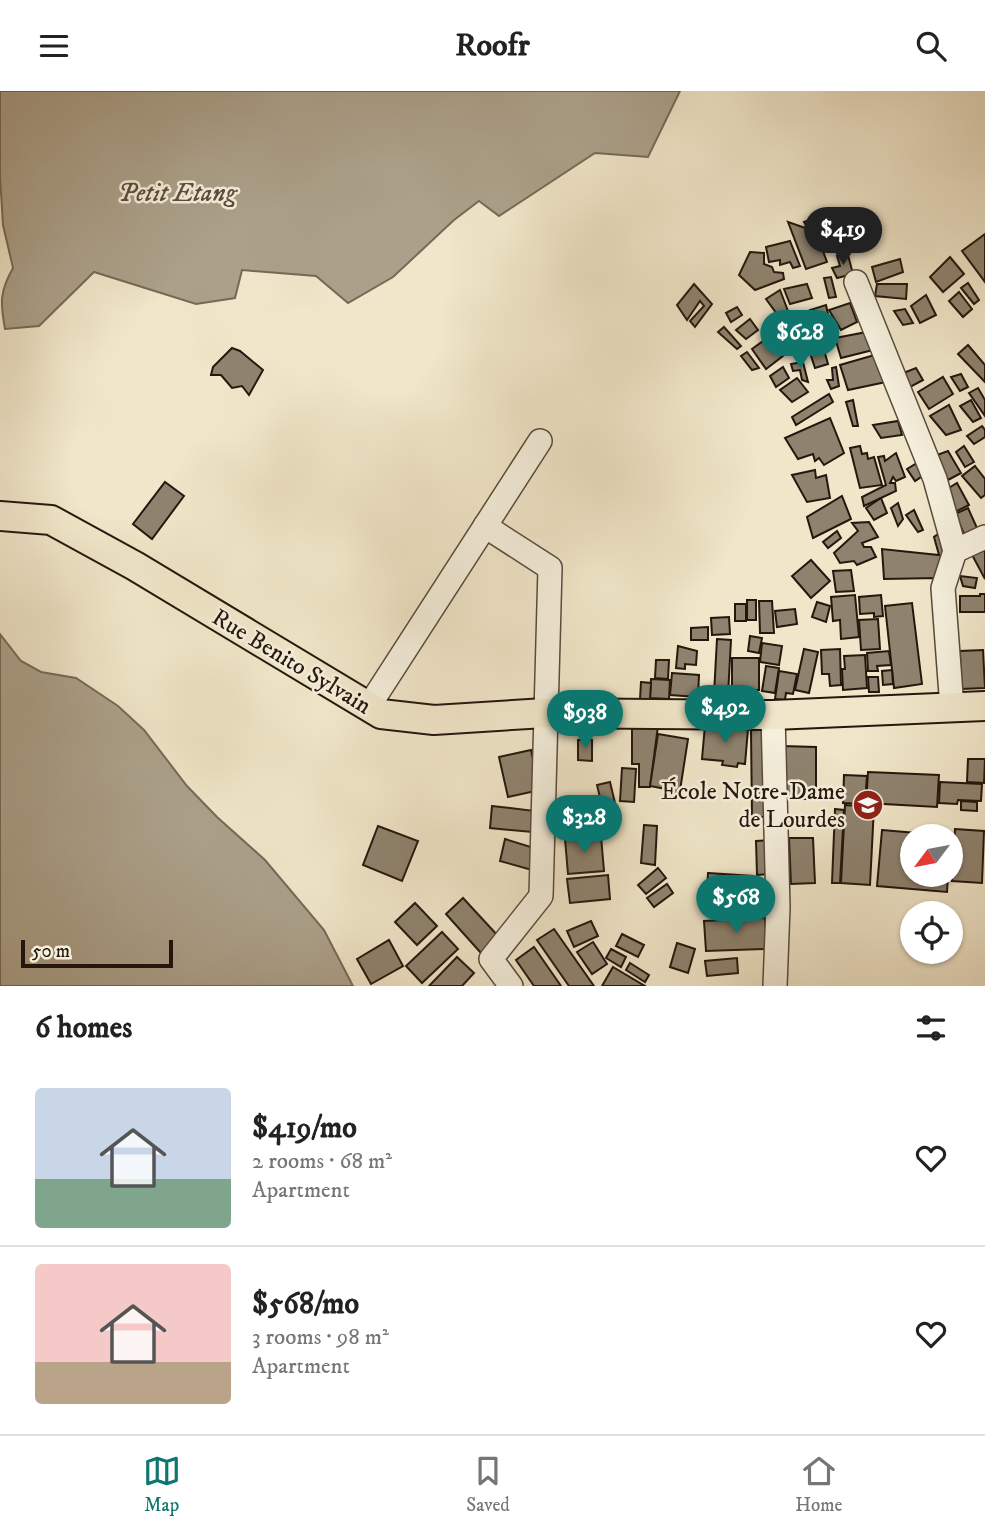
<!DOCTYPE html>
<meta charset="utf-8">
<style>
:root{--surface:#fff;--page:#f6f6f6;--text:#222;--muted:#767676;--line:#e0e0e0;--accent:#0f766e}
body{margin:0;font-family:"IM FELL DW Pica",serif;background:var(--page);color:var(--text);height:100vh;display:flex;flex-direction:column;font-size:26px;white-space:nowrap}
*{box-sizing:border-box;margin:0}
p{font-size:23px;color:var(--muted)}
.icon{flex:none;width:38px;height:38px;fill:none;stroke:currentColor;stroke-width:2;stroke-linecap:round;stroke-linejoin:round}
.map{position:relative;height:895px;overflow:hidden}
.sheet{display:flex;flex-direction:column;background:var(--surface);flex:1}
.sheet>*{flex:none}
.needle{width:46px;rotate:238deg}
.fabs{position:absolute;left:900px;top:733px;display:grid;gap:14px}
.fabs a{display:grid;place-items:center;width:63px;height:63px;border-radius:50%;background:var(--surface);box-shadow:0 2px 5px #0004;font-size:35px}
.scale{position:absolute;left:21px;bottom:18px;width:152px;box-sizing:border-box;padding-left:7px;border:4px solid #25170d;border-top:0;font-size:19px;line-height:24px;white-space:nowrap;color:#25170d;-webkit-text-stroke:5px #f5efdc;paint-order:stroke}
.price{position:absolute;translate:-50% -60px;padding:0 16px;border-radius:24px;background:var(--accent);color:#fff;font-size:23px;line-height:46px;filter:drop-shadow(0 2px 4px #0008)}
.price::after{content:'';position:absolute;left:50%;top:42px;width:21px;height:16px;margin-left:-10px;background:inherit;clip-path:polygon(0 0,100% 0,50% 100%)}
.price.on{background:#222;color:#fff}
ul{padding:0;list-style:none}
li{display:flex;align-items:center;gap:21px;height:175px;padding:0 35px}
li+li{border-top:2px solid var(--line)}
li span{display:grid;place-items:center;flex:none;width:196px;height:140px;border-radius:7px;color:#555}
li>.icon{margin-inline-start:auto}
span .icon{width:84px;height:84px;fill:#fffc;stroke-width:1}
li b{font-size:30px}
h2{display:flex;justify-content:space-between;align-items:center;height:84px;padding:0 35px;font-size:30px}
header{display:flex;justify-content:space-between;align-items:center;height:91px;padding:0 35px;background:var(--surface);font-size:32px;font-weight:800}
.dock{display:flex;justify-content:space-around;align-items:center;height:98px;border-top:2px solid var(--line);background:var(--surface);font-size:19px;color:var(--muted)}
.dock a{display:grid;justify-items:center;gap:4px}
.dock .on{color:var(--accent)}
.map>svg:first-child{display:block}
.water{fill:#aba089;stroke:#756957;stroke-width:2}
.building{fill:#8f836f;stroke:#25170d;stroke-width:2}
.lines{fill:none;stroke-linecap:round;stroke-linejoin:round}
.minor-casing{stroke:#584b3c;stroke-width:26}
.major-casing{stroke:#25170d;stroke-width:32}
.minor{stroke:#f5efdc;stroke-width:23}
.major{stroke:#f0e6c9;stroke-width:28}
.labels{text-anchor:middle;stroke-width:5;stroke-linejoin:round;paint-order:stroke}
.street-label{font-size:24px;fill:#25170d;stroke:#f5efdc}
.poi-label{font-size:24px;fill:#25170d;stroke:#f5efdc;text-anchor:end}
.water-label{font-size:26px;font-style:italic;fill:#5b4e3f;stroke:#f5efdc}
</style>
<header><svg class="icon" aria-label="menu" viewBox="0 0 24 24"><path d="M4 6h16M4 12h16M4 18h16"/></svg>Roofr<svg class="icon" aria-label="search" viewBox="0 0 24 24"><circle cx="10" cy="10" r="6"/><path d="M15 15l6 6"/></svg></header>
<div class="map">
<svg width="985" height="895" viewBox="0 0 985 895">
<rect width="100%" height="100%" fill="#f0e6c9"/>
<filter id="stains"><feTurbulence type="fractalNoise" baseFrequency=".00286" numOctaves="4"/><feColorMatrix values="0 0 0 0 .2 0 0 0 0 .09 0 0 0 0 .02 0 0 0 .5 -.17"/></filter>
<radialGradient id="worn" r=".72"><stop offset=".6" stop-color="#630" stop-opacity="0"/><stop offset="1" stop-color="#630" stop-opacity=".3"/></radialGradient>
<!-- water -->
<g class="water">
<path d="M 0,0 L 680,0 L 648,66 L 595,62 L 499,125 L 479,110 L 454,129 L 393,186 L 348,212 L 316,185 L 242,179 L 235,207 L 196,213 L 94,181 L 39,235 L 5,238 C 0,211 0,200 13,177 L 3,134 L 0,85 Z"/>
<path d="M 0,543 L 21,570 L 41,581 L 76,587 L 118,615 L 144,639 L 187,695 L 217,726 L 265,769 L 324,839 L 353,895 L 0,895 Z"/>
</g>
<!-- building -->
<g class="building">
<path d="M 823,123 L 831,136 L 816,141 L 827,171 L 806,178 L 788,131 L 808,138 L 804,131 Z"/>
<path d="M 985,143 L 985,191 L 962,160 Z"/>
<path d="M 790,150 L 800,175 L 793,177 L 790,171 L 780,174 L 780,169 L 769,171 L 766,156 Z"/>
<path d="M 750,161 L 764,162 L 764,173 L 772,176 L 774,181 L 783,182 L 784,188 L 755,199 L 739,184 Z"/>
<path d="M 848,164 L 853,183 L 837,187 L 832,177 L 840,175 L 837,165 Z"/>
<path d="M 950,166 L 964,183 L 943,201 L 930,186 Z"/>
<path d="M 900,168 L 903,181 L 876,191 L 872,176 Z"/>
<path d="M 831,186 L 836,206 L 829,207 L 824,187 Z"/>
<path d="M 968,192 L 979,209 L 974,213 L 961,197 Z"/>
<path d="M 694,193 L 712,213 L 695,236 L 690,230 L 704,215 L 700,210 L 687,229 L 677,214 Z"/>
<path d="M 807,193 L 812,207 L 790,213 L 784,198 Z"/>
<path d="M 877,193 L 907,193 L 906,208 L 875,205 Z"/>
<path d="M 780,199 L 788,220 L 777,223 L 766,208 Z"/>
<path d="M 959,201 L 972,218 L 963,226 L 949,210 Z"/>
<path d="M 926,204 L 936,224 L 920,232 L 911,215 Z"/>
<path d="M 850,212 L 857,231 L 841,239 L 829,219 Z"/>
<path d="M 826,214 L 831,237 L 821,241 L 810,219 Z"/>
<path d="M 737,216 L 742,224 L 731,231 L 726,222 Z"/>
<path d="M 905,218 L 913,232 L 903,234 L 894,220 Z"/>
<path d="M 750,228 L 758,239 L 746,248 L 736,239 Z"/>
<path d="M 724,236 L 741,255 L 737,258 L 718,241 Z"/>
<path d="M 778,239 L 792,258 L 766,278 L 752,258 Z"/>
<path d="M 872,240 L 877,258 L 841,267 L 835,247 Z"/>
<path d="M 822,252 L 828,273 L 815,277 L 809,259 Z"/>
<path d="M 968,254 L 985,274 L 985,291 L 958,263 Z"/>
<path d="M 232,257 L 240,260 L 263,279 L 249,304 L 242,295 L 232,297 L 221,284 L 211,284 L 213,276 Z"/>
<path d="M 747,261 L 759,277 L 752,279 L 741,265 Z"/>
<path d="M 878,263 L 886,291 L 848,299 L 840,274 Z"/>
<path d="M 803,271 L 808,291 L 802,289 L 800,279 L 793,280 L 791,273 Z"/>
<path d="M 783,276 L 789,287 L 776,296 L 770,285 Z"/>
<path d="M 836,276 L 839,295 L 831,298 L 827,289 L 833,289 L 832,277 Z"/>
<path d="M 916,277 L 923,289 L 910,296 L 901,283 Z"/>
<path d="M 961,283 L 968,296 L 960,300 L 951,286 Z"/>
<path d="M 943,286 L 953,303 L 929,318 L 918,301 Z"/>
<path d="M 797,287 L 808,301 L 792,311 L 780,299 Z"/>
<path d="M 978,297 L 985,309 L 985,325 L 969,302 Z"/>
<path d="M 829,303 L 833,311 L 796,334 L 792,326 Z"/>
<path d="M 853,309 L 858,335 L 853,335 L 846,311 Z"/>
<path d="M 971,309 L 981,327 L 973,331 L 960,315 Z"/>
<path d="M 949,314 L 961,339 L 946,344 L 930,325 Z"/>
<path d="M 830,327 L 844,362 L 824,374 L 819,367 L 815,370 L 813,363 L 798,368 L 785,347 Z"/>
<path d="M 898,330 L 902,344 L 881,347 L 873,334 Z"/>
<path d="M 982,335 L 985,339 L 985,346 L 974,353 L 967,345 Z"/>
<path d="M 860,355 L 862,363 L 867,362 L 868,368 L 874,366 L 882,394 L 860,397 L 850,357 Z"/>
<path d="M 964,355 L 974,371 L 965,376 L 956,361 Z"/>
<path d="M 948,360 L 961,382 L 948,389 L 937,364 Z"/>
<path d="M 896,362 L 905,386 L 896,390 L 893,386 L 890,392 L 895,392 L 896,400 L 864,415 L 862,406 L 886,394 L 878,366 L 884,365 L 885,370 Z"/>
<path d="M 922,369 L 927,382 L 915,390 L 907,378 Z"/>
<path d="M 975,375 L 985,388 L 985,404 L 981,407 L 962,385 Z"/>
<path d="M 815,379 L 816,387 L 826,384 L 830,407 L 807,411 L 792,384 Z"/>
<path d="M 165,391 L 184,405 L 152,448 L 133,433 Z"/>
<path d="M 957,392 L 969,414 L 955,421 L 944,400 Z"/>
<path d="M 842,405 L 851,428 L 813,447 L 807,426 Z"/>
<path d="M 881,407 L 887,422 L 874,429 L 866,417 Z"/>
<path d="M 898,412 L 903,428 L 898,435 L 891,417 Z"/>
<path d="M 968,417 L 977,437 L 964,443 L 955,423 Z"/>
<path d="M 914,419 L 923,439 L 918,441 L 906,424 Z"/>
<path d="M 869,431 L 878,446 L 862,452 L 864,456 L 871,456 L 876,466 L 857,474 L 854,470 L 840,472 L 834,462 L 858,440 L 852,432 Z"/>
<path d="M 947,437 L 958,453 L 985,447 L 985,488 L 970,460 L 965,462 L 967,468 L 965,465 L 947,519 L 933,521 L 938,487 L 884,488 L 882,458 L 939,464 L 934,446 Z"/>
<path d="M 837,440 L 841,447 L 828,457 L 823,451 Z"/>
<path d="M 811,469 L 830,490 L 811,507 L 792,485 Z"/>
<path d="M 851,479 L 854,500 L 836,501 L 833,480 Z"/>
<path d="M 960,485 L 977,487 L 975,497 L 963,495 Z"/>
<path d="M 980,503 L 985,503 L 985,521 L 960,521 L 960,505 L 980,505 Z"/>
<path d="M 855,504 L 859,546 L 841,548 L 840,529 L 833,530 L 831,506 Z"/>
<path d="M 881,504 L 883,525 L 874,526 L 874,522 L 860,523 L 859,506 Z"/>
<rect x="747" y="509" width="9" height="20"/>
<path d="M 759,510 L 772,510 L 774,542 L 760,542 Z"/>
<path d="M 817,511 L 830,515 L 826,531 L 812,526 Z"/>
<path d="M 912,512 L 922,593 L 894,597 L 885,515 Z"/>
<rect x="735" y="513" width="11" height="17"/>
<path d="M 795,518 L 797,533 L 777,536 L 775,520 Z"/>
<path d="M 729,526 L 730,543 L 712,544 L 711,527 Z"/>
<path d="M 878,528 L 880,558 L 861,559 L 859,529 Z"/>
<path d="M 708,536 L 708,549 L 691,549 L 691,537 Z"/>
<path d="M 750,545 L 762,547 L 759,562 L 748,560 Z"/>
<path d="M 717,548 L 731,549 L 728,604 L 714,603 Z"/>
<path d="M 762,552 L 782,555 L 779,574 L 760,571 Z"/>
<path d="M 678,555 L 697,560 L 696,574 L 685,573 L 685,578 L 676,577 Z"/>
<path d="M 804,558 L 818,561 L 809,602 L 795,599 Z"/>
<path d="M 840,558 L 841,594 L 830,595 L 829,583 L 822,583 L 821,559 Z"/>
<path d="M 983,559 L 985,597 L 961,598 L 960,560 Z"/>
<path d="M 889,560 L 891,574 L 877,575 L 878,580 L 868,580 L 867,562 Z"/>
<path d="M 865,564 L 867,597 L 843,599 L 842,578 L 845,578 L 844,565 Z"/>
<rect x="732" y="567" width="27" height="32"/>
<path d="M 656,569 L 669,569 L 668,588 L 655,587 Z"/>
<path d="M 766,575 L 779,577 L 775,602 L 762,600 Z"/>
<path d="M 892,579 L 893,593 L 883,594 L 882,580 Z"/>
<path d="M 779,580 L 797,583 L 793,603 L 786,602 L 785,609 L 775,608 Z"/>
<path d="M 672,582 L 699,584 L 698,606 L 670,604 Z"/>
<path d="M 868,586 L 878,586 L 879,601 L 869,601 Z"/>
<path d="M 651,588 L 670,589 L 669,608 L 650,607 Z"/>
<path d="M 641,591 L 651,592 L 650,608 L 640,608 Z"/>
<path d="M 632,634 L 658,635 L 650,696 L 639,696 L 639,673 L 632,673 Z"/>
<path d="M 705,634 L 748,638 L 745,673 L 738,672 L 737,676 L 722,674 L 723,670 L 702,668 Z"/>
<path d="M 751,639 L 767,639 L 768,726 L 752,726 Z"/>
<path d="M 658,643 L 688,648 L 679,706 L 670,705 L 671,699 L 650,695 Z"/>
<path d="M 578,649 L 592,649 L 592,670 L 578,669 Z"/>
<path d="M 782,655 L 816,656 L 816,708 L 782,708 Z"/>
<path d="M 531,659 L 540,699 L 508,706 L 499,666 Z"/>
<path d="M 968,668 L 985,668 L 984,692 L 967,691 Z"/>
<path d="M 622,677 L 636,678 L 634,711 L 620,710 Z"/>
<path d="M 868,681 L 939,684 L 937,716 L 866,712 Z"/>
<path d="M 844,684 L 867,685 L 865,713 L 843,712 Z"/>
<path d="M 610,691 L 619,729 L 606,732 L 597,694 Z"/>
<path d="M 940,691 L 982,693 L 981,710 L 958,709 L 957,713 L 939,712 Z"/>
<path d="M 961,710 L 977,711 L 977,720 L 961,719 Z"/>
<path d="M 845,714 L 874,716 L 870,794 L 841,792 Z"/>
<path d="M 492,715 L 535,720 L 532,741 L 490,737 Z"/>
<path d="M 559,716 L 587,716 L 587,737 L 560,737 Z"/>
<path d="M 835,718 L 844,719 L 840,792 L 832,792 Z"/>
<path d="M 644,734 L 657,735 L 655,774 L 641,772 Z"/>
<path d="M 378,735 L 418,750 L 402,790 L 363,774 Z"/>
<path d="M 955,738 L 984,740 L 982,792 L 952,790 Z"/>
<path d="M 882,739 L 951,745 L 950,758 L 950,746 L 912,746 L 912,784 L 948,784 L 947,801 L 877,795 Z"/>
<path d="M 601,745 L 604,780 L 568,783 L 565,748 Z"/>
<path d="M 789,747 L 813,747 L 815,792 L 791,793 Z"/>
<path d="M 505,748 L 537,758 L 532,779 L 500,770 Z"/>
<path d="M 769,749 L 770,783 L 757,784 L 756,750 Z"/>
<path d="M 658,777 L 666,787 L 646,803 L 638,794 Z"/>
<path d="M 708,782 L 753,785 L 752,816 L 733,815 L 733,818 L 722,817 L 722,811 L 716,811 L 716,821 L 706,821 Z"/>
<path d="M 608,784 L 610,808 L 570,812 L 567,788 Z"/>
<path d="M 667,793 L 673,802 L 654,816 L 647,807 Z"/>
<path d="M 463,807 L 499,846 L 481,862 L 446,823 Z"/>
<path d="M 415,812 L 437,835 L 417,854 L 395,831 Z"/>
<path d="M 765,827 L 767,858 L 706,860 L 704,830 Z"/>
<path d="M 591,830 L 598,845 L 574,856 L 567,840 Z"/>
<path d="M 554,838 L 594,895 L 569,895 L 537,849 Z"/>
<path d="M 442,841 L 458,858 L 422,892 L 406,875 Z"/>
<path d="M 622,843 L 644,854 L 638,866 L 616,855 Z"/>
<path d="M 389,849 L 403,875 L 371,893 L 357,868 Z"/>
<path d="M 593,851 L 607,873 L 592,883 L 577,861 Z"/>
<path d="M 677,852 L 695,858 L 688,882 L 670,876 Z"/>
<path d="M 534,856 L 561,895 L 534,895 L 516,869 Z"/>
<path d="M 611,858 L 626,866 L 621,876 L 606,867 Z"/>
<path d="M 457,866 L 474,882 L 462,895 L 429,895 Z"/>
<path d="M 737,867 L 738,882 L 707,885 L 705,870 Z"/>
<path d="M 630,872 L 649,884 L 645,891 L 626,879 Z"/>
<path d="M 613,876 L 645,895 L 602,895 Z"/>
</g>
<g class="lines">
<!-- minor casing -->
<g class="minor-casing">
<g id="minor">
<path d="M 856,191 L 935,388 L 955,460"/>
<path d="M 485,435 L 550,477 L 541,805 L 491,868 L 511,895"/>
<path d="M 369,615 L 540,350"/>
<path d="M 952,617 L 943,497 L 955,460 L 985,446"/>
<path d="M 773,624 L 778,816 L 775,895"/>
</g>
</g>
<!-- major casing -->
<g class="major-casing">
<path id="major" d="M 0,425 L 51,429 L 135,475 L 381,623 L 434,629 L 545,622 L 773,624 L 985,615"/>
</g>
<!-- minor -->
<use href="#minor" class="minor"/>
<!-- major -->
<use href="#major" class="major"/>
</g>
<!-- icons -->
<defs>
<g id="school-disc" transform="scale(1.575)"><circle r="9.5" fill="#8f2418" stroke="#f5efdc"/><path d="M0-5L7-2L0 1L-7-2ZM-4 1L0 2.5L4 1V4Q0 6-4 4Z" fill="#fff"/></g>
</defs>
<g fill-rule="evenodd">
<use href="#school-disc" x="868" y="714"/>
</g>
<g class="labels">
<!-- street labels -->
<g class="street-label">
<text transform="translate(292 570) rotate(31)" y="8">Rue Benito Sylvain</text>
</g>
<!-- poi labels -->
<g class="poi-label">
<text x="845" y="708">École Notre-Dame<tspan x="845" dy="28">de Lourdes</tspan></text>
</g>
<!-- water labels -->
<g class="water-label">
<text x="177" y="110">Petit Etang</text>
</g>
</g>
<rect width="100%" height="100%" filter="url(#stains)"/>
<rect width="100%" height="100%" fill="url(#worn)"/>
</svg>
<div class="fabs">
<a><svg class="needle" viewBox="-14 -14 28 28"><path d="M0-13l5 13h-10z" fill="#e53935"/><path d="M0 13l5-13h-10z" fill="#767676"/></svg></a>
<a><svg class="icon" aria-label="locate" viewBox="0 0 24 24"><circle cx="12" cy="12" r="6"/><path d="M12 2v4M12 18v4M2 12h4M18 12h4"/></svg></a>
</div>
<div class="scale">50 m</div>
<b class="price on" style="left:843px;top:176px">$419</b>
<b class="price" style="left:800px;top:279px">$628</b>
<b class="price" style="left:725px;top:654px">$492</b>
<b class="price" style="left:585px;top:659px">$938</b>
<b class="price" style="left:584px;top:764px">$328</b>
<b class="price" style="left:736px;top:844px">$568</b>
</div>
<section class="sheet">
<h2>6 homes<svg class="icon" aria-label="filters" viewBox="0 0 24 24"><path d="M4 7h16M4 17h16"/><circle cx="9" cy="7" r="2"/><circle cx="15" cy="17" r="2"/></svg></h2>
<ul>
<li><span style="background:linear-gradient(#c9d6e8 65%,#7fa58c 0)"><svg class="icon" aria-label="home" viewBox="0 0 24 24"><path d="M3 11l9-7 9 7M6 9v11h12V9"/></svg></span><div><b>$419/mo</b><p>2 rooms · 68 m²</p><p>Apartment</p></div><svg class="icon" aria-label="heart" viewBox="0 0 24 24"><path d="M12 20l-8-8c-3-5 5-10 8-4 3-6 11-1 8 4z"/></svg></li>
<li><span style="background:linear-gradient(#f6c9c9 70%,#b9a48a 0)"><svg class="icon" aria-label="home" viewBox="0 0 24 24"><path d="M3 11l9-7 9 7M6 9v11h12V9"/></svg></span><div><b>$568/mo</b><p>3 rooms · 98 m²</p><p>Apartment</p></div><svg class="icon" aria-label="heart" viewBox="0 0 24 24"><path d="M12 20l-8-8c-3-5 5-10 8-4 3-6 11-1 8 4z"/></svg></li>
</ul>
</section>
<nav class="dock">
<a class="on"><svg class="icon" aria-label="map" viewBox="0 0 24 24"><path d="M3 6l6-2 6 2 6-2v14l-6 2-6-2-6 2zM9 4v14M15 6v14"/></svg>Map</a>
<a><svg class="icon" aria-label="saved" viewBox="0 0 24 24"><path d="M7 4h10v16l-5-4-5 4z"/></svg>Saved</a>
<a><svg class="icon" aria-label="home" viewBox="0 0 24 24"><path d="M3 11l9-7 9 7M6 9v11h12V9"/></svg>Home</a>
</nav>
